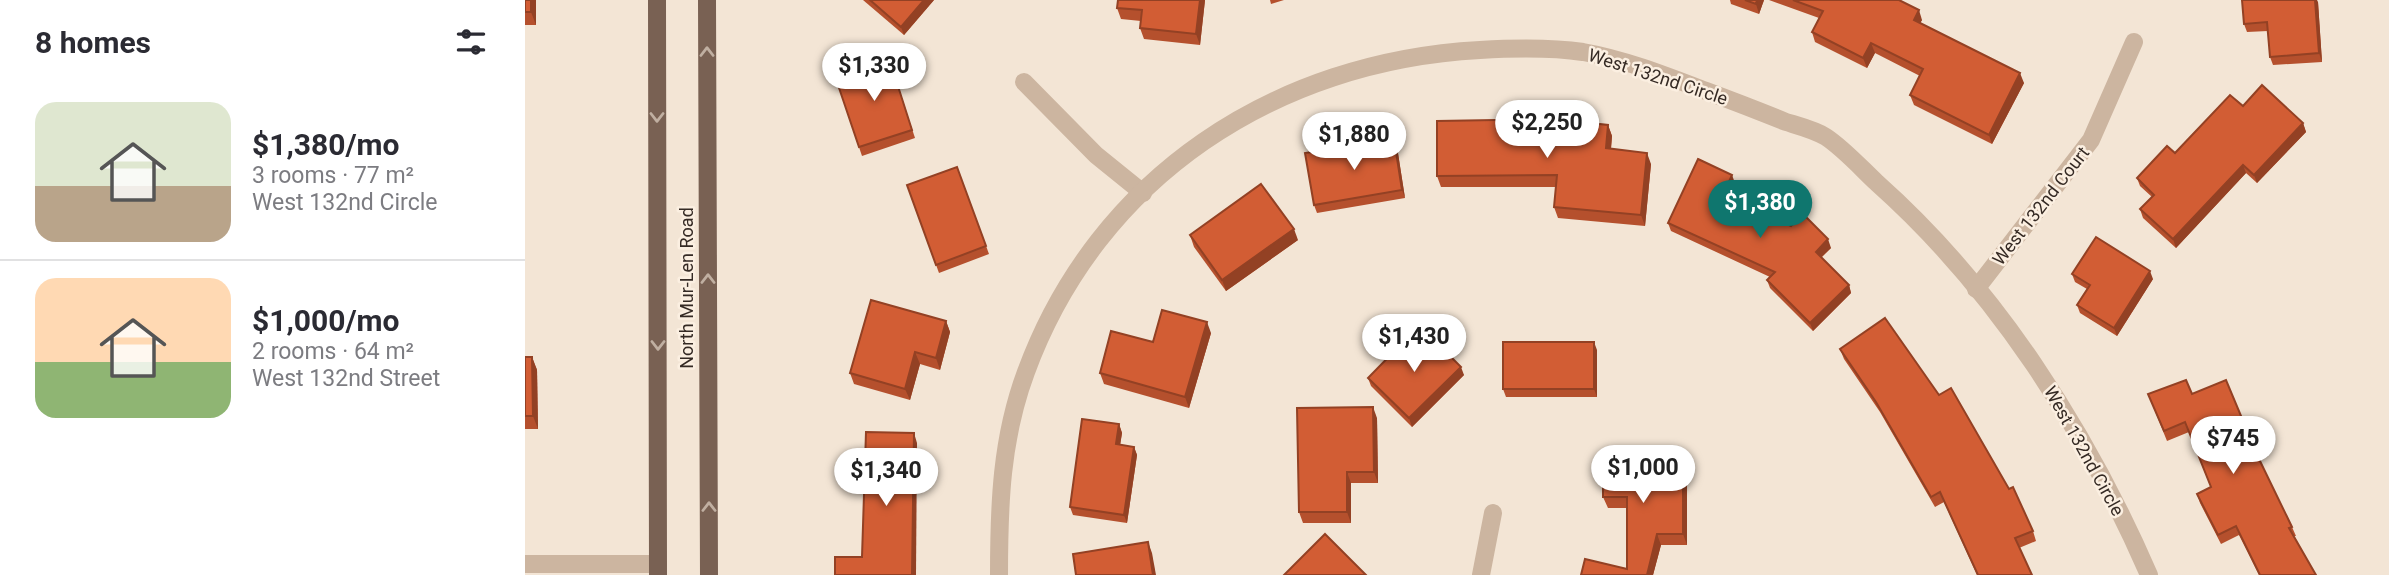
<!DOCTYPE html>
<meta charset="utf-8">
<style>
:root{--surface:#fff;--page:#f7f7f7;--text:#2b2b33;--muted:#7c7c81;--line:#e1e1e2;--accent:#0f766e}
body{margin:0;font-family:Roboto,sans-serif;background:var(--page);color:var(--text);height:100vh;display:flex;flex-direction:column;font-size:26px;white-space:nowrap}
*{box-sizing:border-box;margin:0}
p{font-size:23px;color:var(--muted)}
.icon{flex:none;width:38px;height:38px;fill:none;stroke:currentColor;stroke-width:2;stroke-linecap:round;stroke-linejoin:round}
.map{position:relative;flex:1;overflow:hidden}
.drawer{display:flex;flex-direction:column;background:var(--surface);width:525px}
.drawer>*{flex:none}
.price{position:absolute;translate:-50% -60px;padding:0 16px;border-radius:24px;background:#fff;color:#222;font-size:23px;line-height:46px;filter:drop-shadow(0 2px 4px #0008)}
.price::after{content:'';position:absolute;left:50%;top:42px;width:21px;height:16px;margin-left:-10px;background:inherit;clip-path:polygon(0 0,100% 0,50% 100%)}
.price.active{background:var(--accent);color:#fff}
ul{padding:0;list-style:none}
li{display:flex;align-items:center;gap:21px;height:175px;padding:0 35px}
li+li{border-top:2px solid var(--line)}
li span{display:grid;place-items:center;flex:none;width:196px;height:140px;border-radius:21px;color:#555}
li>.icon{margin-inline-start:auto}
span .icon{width:84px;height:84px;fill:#fffc;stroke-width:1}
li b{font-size:30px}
h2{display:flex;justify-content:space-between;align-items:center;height:84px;padding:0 35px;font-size:30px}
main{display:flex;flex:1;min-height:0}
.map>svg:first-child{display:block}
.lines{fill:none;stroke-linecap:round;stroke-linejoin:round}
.minor{stroke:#ccb5a0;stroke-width:18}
.major{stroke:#796153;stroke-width:18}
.wall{fill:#b5502d}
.shaded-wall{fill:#934124}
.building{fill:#d25d34;stroke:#934124;stroke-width:2}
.oneway{stroke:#c0afa1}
.labels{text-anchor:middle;stroke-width:5;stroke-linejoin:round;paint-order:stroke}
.street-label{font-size:18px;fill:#352a24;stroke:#fbefe1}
</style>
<main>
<section class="drawer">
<h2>8 homes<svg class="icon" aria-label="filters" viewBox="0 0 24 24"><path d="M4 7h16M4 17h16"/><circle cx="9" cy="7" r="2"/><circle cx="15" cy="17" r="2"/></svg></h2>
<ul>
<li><span style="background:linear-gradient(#dfe7d0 60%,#b9a48a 0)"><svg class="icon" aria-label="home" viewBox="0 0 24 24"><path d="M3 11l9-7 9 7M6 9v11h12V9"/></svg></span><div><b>$1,380/mo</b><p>3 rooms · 77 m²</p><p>West 132nd Circle</p></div></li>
<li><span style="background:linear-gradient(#ffd9b3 60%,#8fb573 0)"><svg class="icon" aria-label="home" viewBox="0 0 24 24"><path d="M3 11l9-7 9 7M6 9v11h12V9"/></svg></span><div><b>$1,000/mo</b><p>2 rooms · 64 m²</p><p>West 132nd Street</p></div></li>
</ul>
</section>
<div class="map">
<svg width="1864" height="575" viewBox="0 0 1864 575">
<rect width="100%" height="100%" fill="#f3e5d5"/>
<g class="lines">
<!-- minor -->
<g class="minor">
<path d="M 499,82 L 571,155 L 618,193"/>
<path d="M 1451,289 L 1566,140 L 1609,42"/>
<path d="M 0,564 L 133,564"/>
<path d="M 474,575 C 474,505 476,439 501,372 C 573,176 751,61 955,50 C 990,48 1024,47 1058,52 C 1099,59 1142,76 1181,91 C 1208,101 1234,111 1261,122 C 1274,126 1290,130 1301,137 C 1319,149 1336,168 1352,183 C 1470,288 1561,430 1624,575"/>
<path d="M 956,575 L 968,513"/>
</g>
<!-- major -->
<g class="major">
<path d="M 132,0 L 133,575"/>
<path d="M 182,0 L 184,575"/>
</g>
</g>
<!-- wall -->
<g class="wall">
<rect x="0" y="0" width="11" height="25"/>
<path d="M 338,0 L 409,0 L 379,35 Z"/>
<path d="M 593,0 L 680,0 L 675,45 L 619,39 L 615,28 L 616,21 L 596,19 L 592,8 Z"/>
<path d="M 745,0 L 759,0 L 746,4 Z"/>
<path d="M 1205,0 L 1239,0 L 1234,14 L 1206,4 Z"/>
<path d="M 1244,0 L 1328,0 L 1397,20 L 1395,23 L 1499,83 L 1467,144 L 1389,105 L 1385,95 L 1395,76 L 1350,53 L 1342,68 L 1290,42 L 1287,32 L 1294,18 Z"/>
<path d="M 1793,2 L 1797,62 L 1748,65 L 1745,57 L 1743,31 L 1722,32 L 1719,24 Z"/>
<path d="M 364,58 L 390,138 L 337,156 L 310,76 Z"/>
<path d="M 1718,106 L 1778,123 L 1781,132 L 1732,183 L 1721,173 L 1651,248 L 1618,218 L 1615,209 L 1627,197 L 1615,186 L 1612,178 Z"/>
<path d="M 1083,125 L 1087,136 L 1086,149 L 1126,164 L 1120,226 L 1033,218 L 1029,207 L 1031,187 L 916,187 L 912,176 Z"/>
<path d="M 872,147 L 880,198 L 792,213 L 789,205 Z"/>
<path d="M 432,167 L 464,254 L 414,273 L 382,185 Z"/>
<path d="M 1210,183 L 1204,198 L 1306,248 L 1296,258 L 1324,285 L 1326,293 L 1288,331 L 1245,288 L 1242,280 L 1245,277 L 1146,231 L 1143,223 Z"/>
<path d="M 665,235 L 773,240 L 701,291 L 669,247 Z"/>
<path d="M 1547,274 L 1628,279 L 1592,336 L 1555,313 L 1552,305 L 1562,289 L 1550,282 Z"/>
<path d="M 421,321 L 425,332 L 415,370 L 395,364 L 385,400 L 329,384 L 325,373 Z"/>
<path d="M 686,333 L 664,408 L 579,384 L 575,373 L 628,342 Z"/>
<path d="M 1315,349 L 1508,531 L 1511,541 L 1494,548 L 1507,575 L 1452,575 L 1419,502 L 1410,507 L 1355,412 L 1319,359 Z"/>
<path d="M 1072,350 L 1072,397 L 981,397 L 978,389 Z"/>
<path d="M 910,351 L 939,375 L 887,427 L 846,386 L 843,378 Z"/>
<path d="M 0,357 L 7,357 L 12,370 L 13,429 L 0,429 Z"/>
<path d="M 1623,394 L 1667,394 L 1734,459 L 1767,527 L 1771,536 L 1769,536 L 1791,575 L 1734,575 L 1714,535 L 1696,544 L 1675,503 L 1672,494 L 1686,487 L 1664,432 L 1642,441 Z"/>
<path d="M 852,418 L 853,483 L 826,483 L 826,523 L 778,523 L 774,512 Z"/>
<path d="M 594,424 L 597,433 L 595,445 L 609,447 L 612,455 L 602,523 L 548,515 L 545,507 Z"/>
<path d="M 1158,453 L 1162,464 L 1162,545 L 1136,545 L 1128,575 L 1056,575 L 1102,569 L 1102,508 L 1083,508 L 1078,497 Z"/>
</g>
<!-- shaded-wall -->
<g class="shaded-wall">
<path d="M 6,0 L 11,0 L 11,25 L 6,12 Z"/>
<path d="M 399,0 L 409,0 L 379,35 L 376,27 Z"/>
<path d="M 675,0 L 680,0 L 675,45 L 671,34 Z"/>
<path d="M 1232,0 L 1239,0 L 1234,14 L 1231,4 Z"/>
<path d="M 1790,0 L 1792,0 L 1793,2 L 1797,62 L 1794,53 Z"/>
<path d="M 1394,10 L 1397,20 L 1392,29 L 1389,20 Z"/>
<path d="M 1346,43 L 1350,53 L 1342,68 L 1338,58 Z"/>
<path d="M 1495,73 L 1499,83 L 1467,144 L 1464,135 Z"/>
<path d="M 1778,123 L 1781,132 L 1732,183 L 1729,175 Z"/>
<path d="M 1083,125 L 1087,136 L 1085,159 L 1081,148 Z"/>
<path d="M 869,139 L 872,147 L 880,198 L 877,190 Z"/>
<path d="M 1122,153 L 1126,164 L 1120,226 L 1116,215 Z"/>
<path d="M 1718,165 L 1721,173 L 1651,248 L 1648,239 Z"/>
<path d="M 1207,175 L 1210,183 L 1201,203 L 1198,195 Z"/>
<path d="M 769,229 L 773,240 L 701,291 L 697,280 Z"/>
<path d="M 1303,239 L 1306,248 L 1293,260 L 1291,252 Z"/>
<path d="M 1625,271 L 1628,279 L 1592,336 L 1589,328 Z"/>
<path d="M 1324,285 L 1326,293 L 1288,331 L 1285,323 Z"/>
<path d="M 421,321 L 425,332 L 415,370 L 411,358 Z"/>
<path d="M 682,322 L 686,333 L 664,408 L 660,397 Z"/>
<path d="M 1069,342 L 1072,350 L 1072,397 L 1069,389 Z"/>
<path d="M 390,352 L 395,364 L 385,400 L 380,389 Z"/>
<path d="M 7,357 L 12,370 L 13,429 L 8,416 Z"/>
<path d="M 936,367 L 939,375 L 887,427 L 884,418 Z"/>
<path d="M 848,407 L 852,418 L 853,483 L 849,472 Z"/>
<path d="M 594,424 L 597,433 L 594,452 L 591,444 Z"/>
<path d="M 389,433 L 392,443 L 391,575 L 387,575 Z"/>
<path d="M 609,447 L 612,455 L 602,523 L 599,515 Z"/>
<path d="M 1158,453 L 1162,464 L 1162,545 L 1158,534 Z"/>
<path d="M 822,472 L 826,483 L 826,523 L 822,512 Z"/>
<path d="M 1132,534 L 1136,545 L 1128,575 L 1122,575 Z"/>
<path d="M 623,542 L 627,553 L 631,575 L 628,575 Z"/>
</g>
<!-- building -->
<g class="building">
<rect x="0" y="0" width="6" height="12"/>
<path d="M 345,0 L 399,0 L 376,27 Z"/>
<path d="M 593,0 L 675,0 L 671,34 L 615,28 L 617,10 L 592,8 Z"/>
<path d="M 1220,0 L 1232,0 L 1231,4 Z"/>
<path d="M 1268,0 L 1374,0 L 1394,10 L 1389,20 L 1495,73 L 1464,135 L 1385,95 L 1398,69 L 1346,43 L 1338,58 L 1287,32 L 1298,11 Z"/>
<path d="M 1717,0 L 1790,0 L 1794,53 L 1745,57 L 1742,22 L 1719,24 Z"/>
<path d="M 364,58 L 387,130 L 334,147 L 310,76 Z"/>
<path d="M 1737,85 L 1778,123 L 1729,175 L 1718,165 L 1648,239 L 1615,209 L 1629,195 L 1612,178 L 1642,146 L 1650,153 L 1705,95 L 1718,106 Z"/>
<path d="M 1029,119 L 1083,125 L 1081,148 L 1122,153 L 1116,215 L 1029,207 L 1032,175 L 912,176 L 912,121 Z"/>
<path d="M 869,139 L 877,190 L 789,205 L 780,153 Z"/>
<path d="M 1173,159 L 1207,175 L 1198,195 L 1266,226 L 1278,214 L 1303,239 L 1291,252 L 1324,285 L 1285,323 L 1242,280 L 1250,272 L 1143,223 Z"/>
<path d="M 432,167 L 461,246 L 411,265 L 382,185 Z"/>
<path d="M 736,184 L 769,229 L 697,280 L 665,235 Z"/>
<path d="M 1571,237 L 1625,271 L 1589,328 L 1552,305 L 1565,285 L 1547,274 Z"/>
<path d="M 346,300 L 421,321 L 411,358 L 390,352 L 380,389 L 325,373 Z"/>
<path d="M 637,310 L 682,322 L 660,397 L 575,373 L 586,331 L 628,342 Z"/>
<path d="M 1360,318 L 1414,395 L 1426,388 L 1484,489 L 1488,487 L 1508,531 L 1490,538 L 1507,575 L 1453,575 L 1415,492 L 1406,497 L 1351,402 L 1315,349 Z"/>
<path d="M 889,331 L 910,351 L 915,346 L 936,367 L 884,418 L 843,378 Z"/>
<rect x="978" y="342" width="91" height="47"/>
<path d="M 0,357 L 7,357 L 8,416 L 0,416 Z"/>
<path d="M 1661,380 L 1667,394 L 1701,380 L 1734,459 L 1767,527 L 1764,528 L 1791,575 L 1735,575 L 1711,526 L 1693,535 L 1672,494 L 1686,487 L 1660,422 L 1639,431 L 1623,394 Z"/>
<path d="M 848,407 L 849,472 L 822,472 L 822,512 L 774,512 L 772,408 Z"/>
<path d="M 557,419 L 594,424 L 591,444 L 609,447 L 599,515 L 545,507 Z"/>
<path d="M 341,432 L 389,433 L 387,575 L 310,575 L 310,557 L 337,557 Z"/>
<path d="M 1078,453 L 1158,453 L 1158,534 L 1132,534 L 1122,575 L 1056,575 L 1060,559 L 1102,569 L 1102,497 L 1078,497 Z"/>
<path d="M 800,534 L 841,575 L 759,575 Z"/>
<path d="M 623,542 L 628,575 L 551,575 L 548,554 Z"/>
</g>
<!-- one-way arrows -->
<defs><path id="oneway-chevron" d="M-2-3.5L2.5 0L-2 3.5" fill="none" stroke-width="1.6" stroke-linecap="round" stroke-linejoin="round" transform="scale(1.75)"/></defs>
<g class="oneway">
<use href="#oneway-chevron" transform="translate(182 52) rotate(-90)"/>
<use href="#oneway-chevron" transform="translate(132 117) rotate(90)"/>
<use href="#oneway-chevron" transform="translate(183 279) rotate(-90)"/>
<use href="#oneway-chevron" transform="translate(133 345) rotate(90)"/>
<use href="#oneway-chevron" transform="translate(184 507) rotate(-90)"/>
</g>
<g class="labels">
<!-- street labels -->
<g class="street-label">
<text transform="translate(1133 77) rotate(18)" y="6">West 132nd Circle</text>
<text transform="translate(1516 206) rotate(-52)" y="6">West 132nd Court</text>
<text transform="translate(162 288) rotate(-90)" y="6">North Mur-Len Road</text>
<text transform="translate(1559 451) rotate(61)" y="6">West 132nd Circle</text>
</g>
</g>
</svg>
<b class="price" style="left:349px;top:103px">$1,330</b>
<b class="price" style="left:1022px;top:160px">$2,250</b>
<b class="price" style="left:829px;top:172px">$1,880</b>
<b class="price active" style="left:1235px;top:240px">$1,380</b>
<b class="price" style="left:889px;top:374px">$1,430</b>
<b class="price" style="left:1708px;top:476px">$745</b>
<b class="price" style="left:1118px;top:505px">$1,000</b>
<b class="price" style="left:361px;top:508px">$1,340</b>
</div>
</main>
